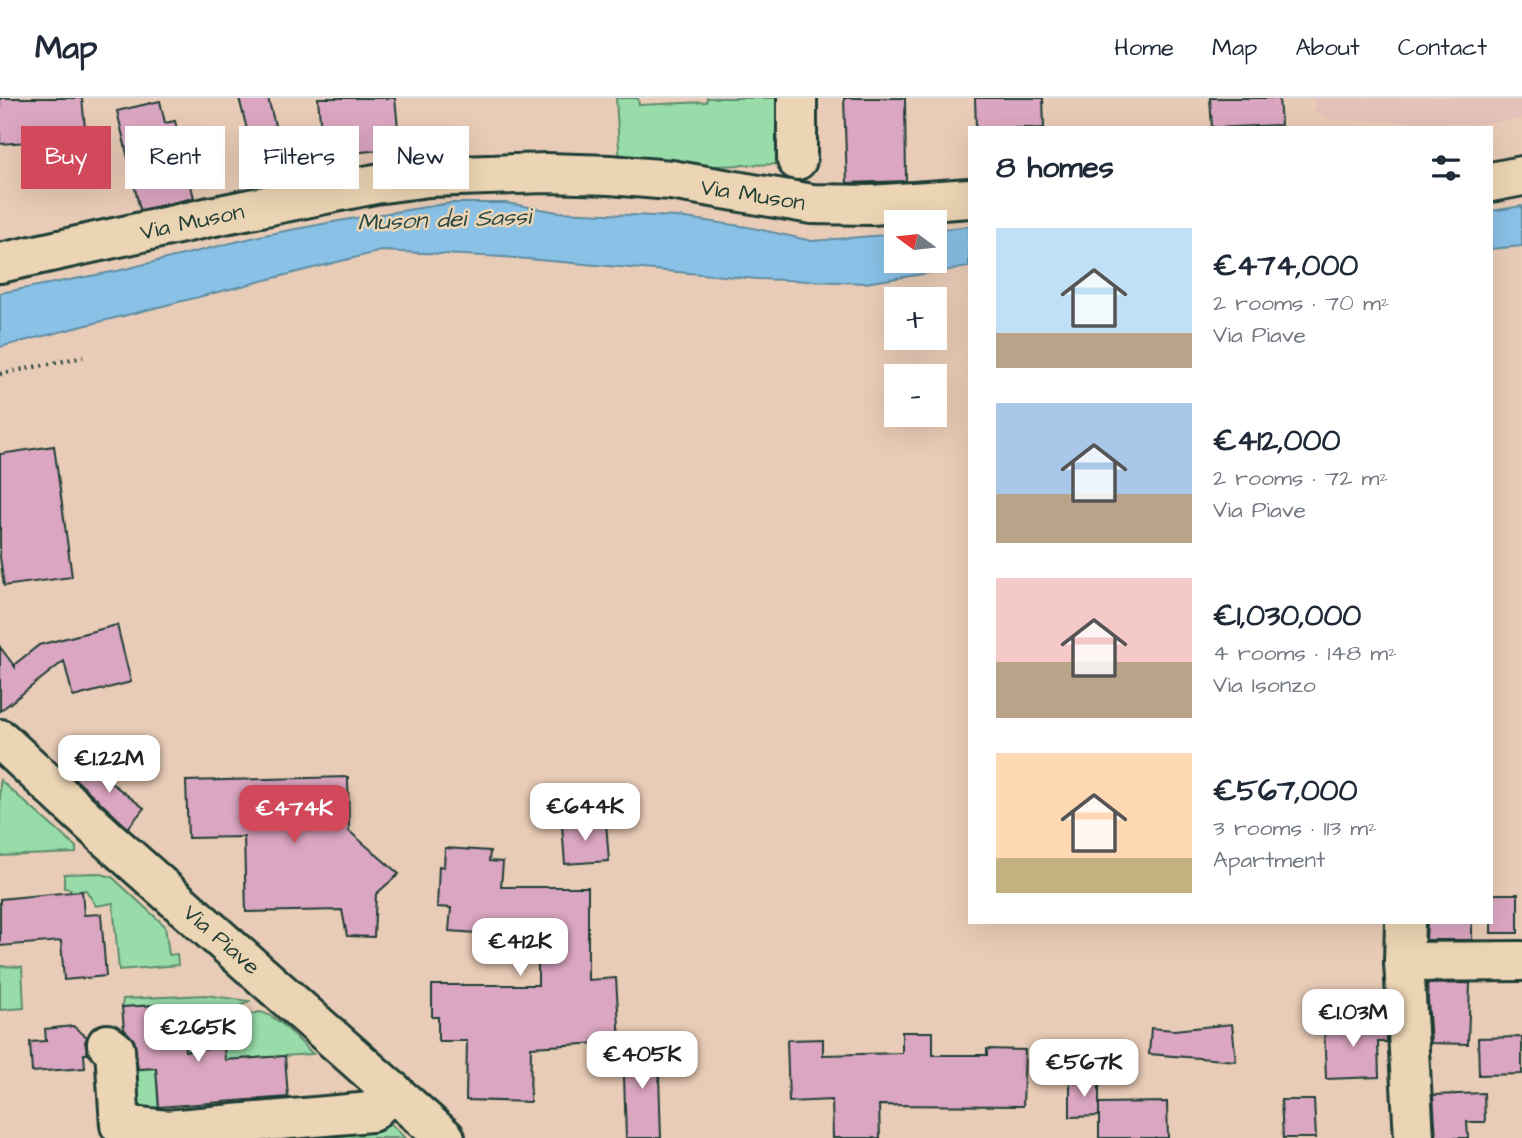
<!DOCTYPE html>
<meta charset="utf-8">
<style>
:root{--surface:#fff;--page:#f2f2f3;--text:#1f2937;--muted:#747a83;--line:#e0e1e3;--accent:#d1495b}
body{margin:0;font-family:"Architects Daughter",sans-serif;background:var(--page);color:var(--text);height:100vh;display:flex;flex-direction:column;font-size:26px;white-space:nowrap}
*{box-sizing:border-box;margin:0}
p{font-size:23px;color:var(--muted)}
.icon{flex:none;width:38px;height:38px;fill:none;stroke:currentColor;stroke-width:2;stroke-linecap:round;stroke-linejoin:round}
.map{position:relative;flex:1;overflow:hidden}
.sheet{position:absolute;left:968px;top:28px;width:525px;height:798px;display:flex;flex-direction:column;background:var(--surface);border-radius:0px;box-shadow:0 7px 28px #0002}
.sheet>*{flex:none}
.banner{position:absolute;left:21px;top:28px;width:665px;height:63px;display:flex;gap:14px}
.needle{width:46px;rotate:285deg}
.tools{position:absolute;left:884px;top:112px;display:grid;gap:14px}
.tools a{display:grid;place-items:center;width:63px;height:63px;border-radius:0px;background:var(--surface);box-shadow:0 7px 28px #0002;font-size:35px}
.price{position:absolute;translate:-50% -60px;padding:0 16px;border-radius:14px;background:#fff;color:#222;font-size:23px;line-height:46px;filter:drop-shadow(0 2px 4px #0008)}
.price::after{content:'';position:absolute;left:50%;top:42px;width:21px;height:16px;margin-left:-10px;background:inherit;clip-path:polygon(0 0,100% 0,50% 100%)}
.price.selected{background:var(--accent);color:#fff}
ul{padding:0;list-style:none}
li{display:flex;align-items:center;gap:21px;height:175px;padding:0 28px}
li span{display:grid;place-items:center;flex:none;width:196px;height:140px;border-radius:0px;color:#555}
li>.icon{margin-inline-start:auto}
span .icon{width:84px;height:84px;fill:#fffc;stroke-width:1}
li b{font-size:30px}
h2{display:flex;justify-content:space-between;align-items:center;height:84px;padding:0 28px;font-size:30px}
.pill{padding:0 24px;border-radius:0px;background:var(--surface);box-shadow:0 7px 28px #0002;font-size:24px;line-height:63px}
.pill.selected{background:var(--accent);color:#fff}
header{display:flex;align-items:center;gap:42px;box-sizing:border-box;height:98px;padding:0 35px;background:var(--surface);border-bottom:2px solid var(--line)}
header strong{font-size:33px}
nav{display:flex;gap:38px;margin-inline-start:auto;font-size:24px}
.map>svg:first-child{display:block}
.built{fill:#e5c1ba}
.green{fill:#98dca9;stroke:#5c8c6e;stroke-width:2}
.water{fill:#89c1e7;stroke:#5f8c9f;stroke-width:2}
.building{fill:#dba6c1;stroke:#1f3d34;stroke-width:2}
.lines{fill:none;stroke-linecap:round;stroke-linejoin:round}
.minor-casing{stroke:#1f3d34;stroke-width:44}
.path{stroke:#1f3d34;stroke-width:4.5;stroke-dasharray:2 5;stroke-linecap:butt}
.minor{stroke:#ecd5b4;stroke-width:38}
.labels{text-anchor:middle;stroke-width:5;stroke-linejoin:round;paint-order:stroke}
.street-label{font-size:23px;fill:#1f3d34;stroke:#ecd5b4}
.water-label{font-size:24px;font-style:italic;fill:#2a4a46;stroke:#ecd5b4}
</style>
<header>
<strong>Map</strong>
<nav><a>Home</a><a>Map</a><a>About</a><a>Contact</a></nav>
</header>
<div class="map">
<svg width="1522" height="1040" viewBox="0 0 1522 1040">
<rect width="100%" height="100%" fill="#e9ccb7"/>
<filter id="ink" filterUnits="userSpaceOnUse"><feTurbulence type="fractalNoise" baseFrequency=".0143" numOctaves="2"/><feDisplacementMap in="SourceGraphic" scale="14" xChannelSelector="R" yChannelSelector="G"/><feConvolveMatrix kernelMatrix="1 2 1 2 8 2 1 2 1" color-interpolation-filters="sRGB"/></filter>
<g filter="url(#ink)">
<!-- built -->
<path class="built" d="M 1314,0 L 1522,0 L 1522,21 L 1475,26 L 1333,21 L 1314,15 Z"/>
<!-- green -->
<g class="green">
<path d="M 616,0 L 638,0 L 639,7 L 706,4 L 707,0 L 779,0 L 780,66 L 647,70 L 620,67 Z"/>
<path d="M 0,682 L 76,749 L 76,755 L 0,758 Z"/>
<path d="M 97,775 L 112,779 L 165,828 L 169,857 L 177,856 L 178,867 L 119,872 L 113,805 L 96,808 L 86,792 L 71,794 L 71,791 L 64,790 L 64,776 Z"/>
<path d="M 0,868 L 22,869 L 24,910 L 0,912 Z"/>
<path d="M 205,897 L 249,903 L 233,912 L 182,930 L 181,907 L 122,909 L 123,901 Z"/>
<path d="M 260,914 C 280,918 298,943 313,956 L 225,962 L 223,950 L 185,953 L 183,935 Z"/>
<path d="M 156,970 L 159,1016 L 135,1014 L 134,972 Z"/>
<path d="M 387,1022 L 405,1040 L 181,1040 Z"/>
</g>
<!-- water -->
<g class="water">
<path d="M 451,105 L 506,105 L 558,114 L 678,119 L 748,129 L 812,143 L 896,136 L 896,163 L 934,163 L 935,132 L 969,128 L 969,169 L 865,185 L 758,181 L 504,159 L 381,153 L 0,249 L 0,195 L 117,173 L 264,137 L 344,122 Z"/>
<path d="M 1522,108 L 1522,148 L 1491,151 L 1491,113 Z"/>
</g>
<!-- building -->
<g class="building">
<path d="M 0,0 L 82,0 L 86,40 L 0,46 Z"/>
<path d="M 239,0 L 268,0 L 289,81 L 261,86 Z"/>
<path d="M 318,0 L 395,0 L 400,50 L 323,58 Z"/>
<path d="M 844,0 L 905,0 L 906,83 L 847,85 Z"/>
<path d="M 975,0 L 1043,0 L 1044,30 L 976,30 Z"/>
<path d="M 1210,0 L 1279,0 L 1281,27 L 1212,30 Z"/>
<path d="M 160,3 L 165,25 L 175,23 L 194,100 L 140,112 L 117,13 Z"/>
<path d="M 54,348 L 72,479 L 4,488 L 0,459 L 0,356 Z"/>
<path d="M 117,527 L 131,584 L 73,599 L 64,563 L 0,613 L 0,549 L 15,569 L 15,566 L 39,547 Z"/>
<path d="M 85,665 L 144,710 L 128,730 L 74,680 Z"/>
<path d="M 348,679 L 349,733 L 399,776 L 376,796 L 374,839 L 347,838 L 342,812 L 246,814 L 244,739 L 188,740 L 186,683 Z"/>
<path d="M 606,724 L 609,763 L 565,766 L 562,727 Z"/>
<path d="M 445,750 L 490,753 L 489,763 L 503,764 L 501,789 L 588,789 L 588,882 L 616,880 L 620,944 L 531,949 L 530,1004 L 466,1002 L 467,943 L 438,943 L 438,919 L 432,919 L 432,887 L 538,887 L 538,839 L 449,833 L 451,810 L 437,809 L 439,768 L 444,769 Z"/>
<path d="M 82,793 L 84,817 L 101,816 L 106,878 L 64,882 L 61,843 L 0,848 L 0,801 Z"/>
<rect x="1491" y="796" width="27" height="39"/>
<path d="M 1427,824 L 1472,824 L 1472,842 L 1426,842 Z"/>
<path d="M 1470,885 L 1468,946 L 1431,945 L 1427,886 Z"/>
<path d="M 173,906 L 175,936 L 183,935 L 185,953 L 224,950 L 225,962 L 285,958 L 288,999 L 159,1009 L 156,970 L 138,971 L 134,942 L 124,931 L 122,909 Z"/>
<path d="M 1385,922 L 1387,944 L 1378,944 L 1379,979 L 1326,981 L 1324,924 Z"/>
<path d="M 1232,926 L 1236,963 L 1149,956 L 1151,930 L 1174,932 Z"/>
<path d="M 73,928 L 87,939 L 85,944 L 88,956 L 84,956 L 85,970 L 32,974 L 30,944 L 46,943 L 45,931 Z"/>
<path d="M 902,934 L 933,934 L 933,957 L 987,957 L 987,951 L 1025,952 L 1023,1008 L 879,1007 L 880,1040 L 833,1040 L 832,1002 L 789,1004 L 787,942 L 823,941 L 823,957 L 902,955 Z"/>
<path d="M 1522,939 L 1522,976 L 1479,977 L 1478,940 Z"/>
<path d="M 658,946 L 661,1040 L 626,1040 L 623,948 Z"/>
<path d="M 1070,983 L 1099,983 L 1099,1018 L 1070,1019 Z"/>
<path d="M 1484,995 L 1485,1024 L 1467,1024 L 1468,1040 L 1436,1040 L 1433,997 Z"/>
<path d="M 1281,1002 L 1314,1002 L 1316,1040 L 1283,1040 Z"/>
<path d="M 1167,1004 L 1168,1040 L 1099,1040 L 1099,1005 Z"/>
</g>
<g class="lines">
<!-- minor casing -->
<g class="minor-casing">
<g id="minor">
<path d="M 797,0 L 797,62"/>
<path d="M 1491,84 L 1522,78"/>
<path d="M 0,165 L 210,119 L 375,86 L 429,79 L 547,75 L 610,77 L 671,82 L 812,106 L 871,107 L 970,100"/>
<path d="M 0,641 L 110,743 L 445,1040"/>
<path d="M 1405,824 L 1404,864 L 1414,1040"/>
<path d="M 1404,864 L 1522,863"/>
<path d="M 107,946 L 115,952 L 120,1027 L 167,1032"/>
<path d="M 168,1040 L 167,1032 L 371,1014 L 393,993"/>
</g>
</g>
<!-- path -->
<path class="path" d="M 0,276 L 83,259"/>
<!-- minor -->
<use href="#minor" class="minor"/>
</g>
</g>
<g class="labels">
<!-- street labels -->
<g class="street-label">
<text transform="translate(753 96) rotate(9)" y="8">Via Muson</text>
<text transform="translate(192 123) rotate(-12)" y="8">Via Muson</text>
<text transform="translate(222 841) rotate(41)" y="8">Via Piave</text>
</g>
<!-- water labels -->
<g class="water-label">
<text transform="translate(444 121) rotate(-2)" y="8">Muson dei Sassi</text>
</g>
</g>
</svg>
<div class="tools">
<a><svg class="needle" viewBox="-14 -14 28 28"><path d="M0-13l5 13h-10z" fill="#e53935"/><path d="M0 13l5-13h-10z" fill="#747a83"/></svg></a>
<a>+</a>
<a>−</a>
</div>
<b class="price" style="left:109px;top:697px">€1.22M</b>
<b class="price" style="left:585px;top:745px">€644K</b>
<b class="price selected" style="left:294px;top:747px">€474K</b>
<b class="price" style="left:520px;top:880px">€412K</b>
<b class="price" style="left:1353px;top:951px">€1.03M</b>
<b class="price" style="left:198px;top:966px">€265K</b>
<b class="price" style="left:642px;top:993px">€405K</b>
<b class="price" style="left:1084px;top:1001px">€567K</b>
<div class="banner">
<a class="pill selected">Buy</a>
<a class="pill">Rent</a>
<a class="pill">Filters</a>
<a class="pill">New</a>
</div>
<section class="sheet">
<h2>8 homes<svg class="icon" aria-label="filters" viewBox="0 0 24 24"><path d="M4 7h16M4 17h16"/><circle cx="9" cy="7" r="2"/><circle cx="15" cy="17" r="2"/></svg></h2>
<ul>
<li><span style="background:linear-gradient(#bfe0f5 75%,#b9a48a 0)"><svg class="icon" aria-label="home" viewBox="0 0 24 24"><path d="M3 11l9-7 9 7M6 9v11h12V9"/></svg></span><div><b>€474,000</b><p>2 rooms · 70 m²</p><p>Via Piave</p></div></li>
<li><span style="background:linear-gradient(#a9c7e8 65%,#b9a48a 0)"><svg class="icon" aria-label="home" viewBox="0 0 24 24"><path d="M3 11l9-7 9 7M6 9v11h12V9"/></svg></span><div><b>€412,000</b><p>2 rooms · 72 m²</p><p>Via Piave</p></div></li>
<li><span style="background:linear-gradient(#f6c9c9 60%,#b9a48a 0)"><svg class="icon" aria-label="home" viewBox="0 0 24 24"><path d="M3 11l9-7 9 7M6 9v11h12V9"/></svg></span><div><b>€1,030,000</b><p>4 rooms · 148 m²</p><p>Via Isonzo</p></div></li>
<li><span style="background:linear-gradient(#ffd9b3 75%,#c2b280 0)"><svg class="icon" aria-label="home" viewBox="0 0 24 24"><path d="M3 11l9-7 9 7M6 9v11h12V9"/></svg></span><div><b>€567,000</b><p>3 rooms · 113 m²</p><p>Apartment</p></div></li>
</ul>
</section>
</div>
